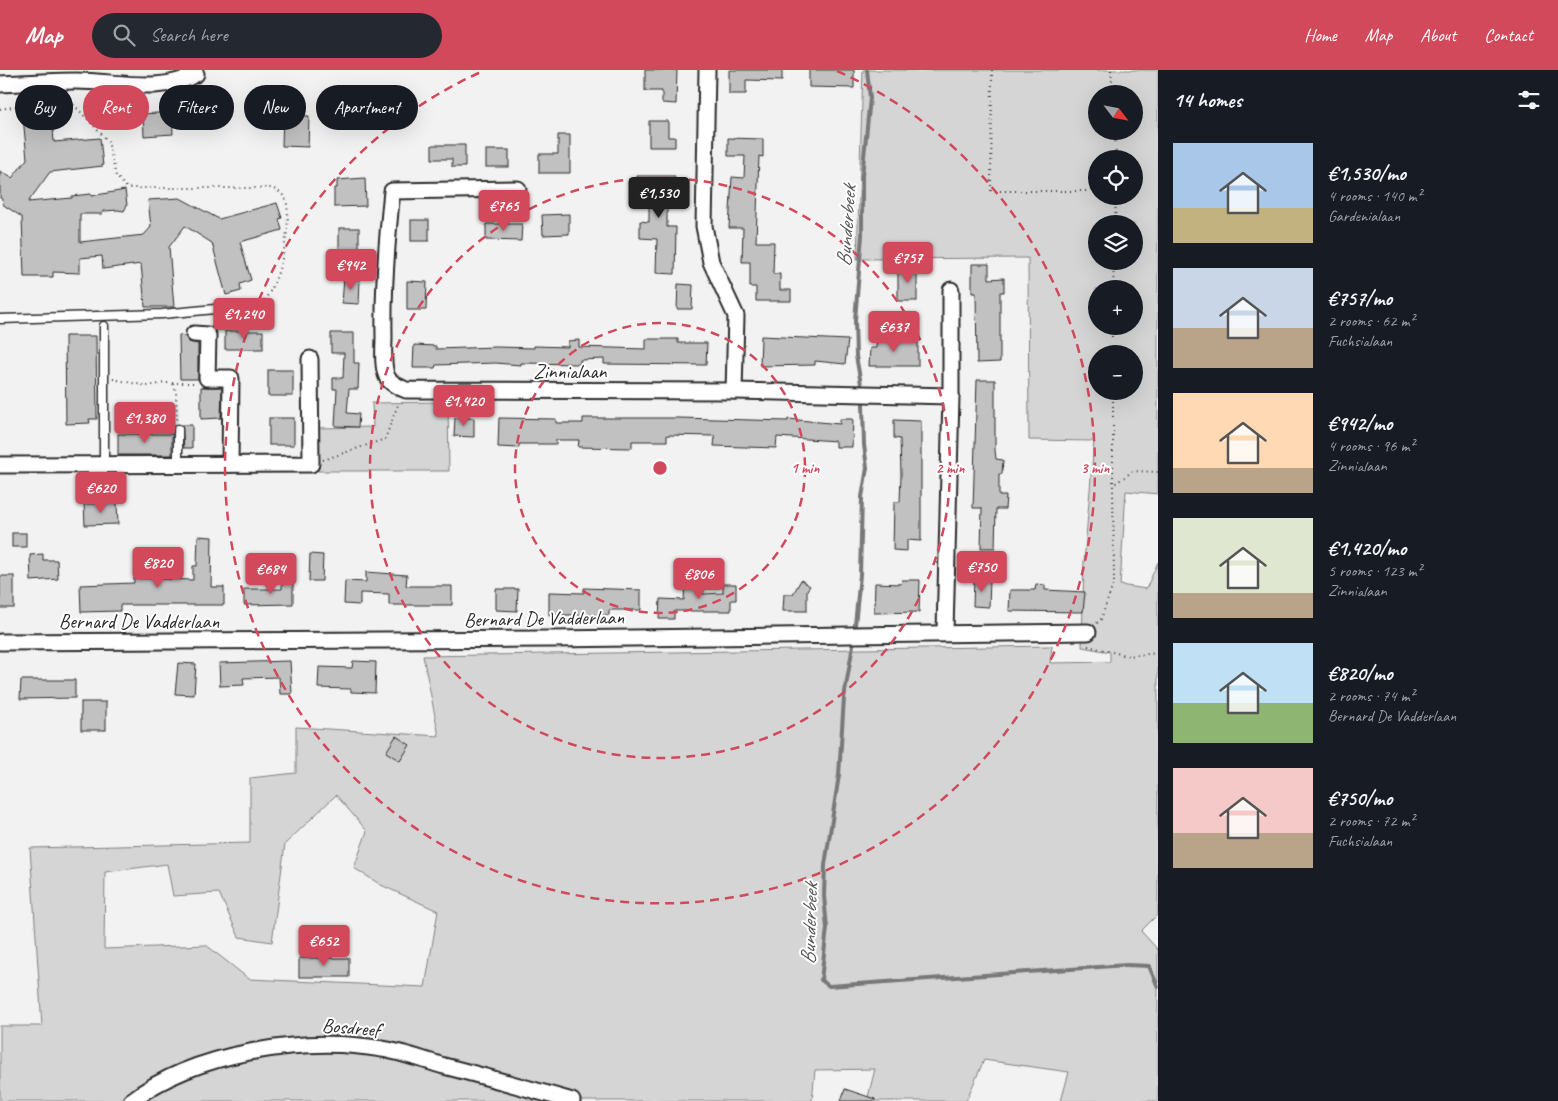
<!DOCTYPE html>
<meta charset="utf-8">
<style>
:root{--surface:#171b24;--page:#242831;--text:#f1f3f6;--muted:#9ea1a6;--accent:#d1495b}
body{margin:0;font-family:Caveat,sans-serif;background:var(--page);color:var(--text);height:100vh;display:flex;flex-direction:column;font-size:19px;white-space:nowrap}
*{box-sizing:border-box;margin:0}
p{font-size:16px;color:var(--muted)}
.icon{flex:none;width:28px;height:28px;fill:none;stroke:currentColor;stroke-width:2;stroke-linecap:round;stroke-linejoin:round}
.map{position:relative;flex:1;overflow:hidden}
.sheet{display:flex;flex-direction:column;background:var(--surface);width:400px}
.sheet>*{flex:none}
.guide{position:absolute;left:15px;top:15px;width:475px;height:45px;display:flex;gap:10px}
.needle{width:32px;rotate:122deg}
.buttons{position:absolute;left:1088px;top:15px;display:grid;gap:10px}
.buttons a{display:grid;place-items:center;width:55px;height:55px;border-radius:50%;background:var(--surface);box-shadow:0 5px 20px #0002;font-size:25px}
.price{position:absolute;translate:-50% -42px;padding:0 11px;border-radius:5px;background:var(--accent);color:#fff;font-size:16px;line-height:32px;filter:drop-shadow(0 1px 2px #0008)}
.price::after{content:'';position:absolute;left:50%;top:30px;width:15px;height:11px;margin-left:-8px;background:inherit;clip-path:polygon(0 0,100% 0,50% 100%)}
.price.active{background:#222;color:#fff}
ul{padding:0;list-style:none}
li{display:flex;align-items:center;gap:15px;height:125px;padding:0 15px}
li span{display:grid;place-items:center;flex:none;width:140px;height:100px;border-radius:0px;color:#555}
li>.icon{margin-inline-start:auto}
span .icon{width:60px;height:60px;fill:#fffc;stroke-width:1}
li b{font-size:21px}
h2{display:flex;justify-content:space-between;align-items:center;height:60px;padding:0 15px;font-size:21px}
.pill{padding:0 18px;border-radius:22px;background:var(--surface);box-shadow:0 5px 20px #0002;font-size:18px;line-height:45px}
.pill.active{background:var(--accent);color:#fff}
header{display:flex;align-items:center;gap:30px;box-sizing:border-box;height:70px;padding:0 25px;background:var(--accent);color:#fff}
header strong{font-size:24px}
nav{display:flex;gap:28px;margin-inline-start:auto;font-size:18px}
.search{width:350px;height:45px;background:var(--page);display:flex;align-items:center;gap:12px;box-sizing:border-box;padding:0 18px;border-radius:28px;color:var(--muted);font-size:19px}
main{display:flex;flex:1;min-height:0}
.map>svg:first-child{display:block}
.green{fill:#d5d5d5;stroke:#808080;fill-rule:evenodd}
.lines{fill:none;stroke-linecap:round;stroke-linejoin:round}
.stream{stroke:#787878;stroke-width:4}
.building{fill:#c1c1c1;stroke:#2b2b2b}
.lane-casing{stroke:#2b2b2b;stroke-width:11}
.street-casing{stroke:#2b2b2b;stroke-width:19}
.path{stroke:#2b2b2b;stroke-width:2;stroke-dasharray:1 4;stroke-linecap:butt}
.lane{stroke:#fff;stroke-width:8}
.street{stroke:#fff;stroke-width:15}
.ring{fill:none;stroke:#d1495b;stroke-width:2.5;stroke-dasharray:9 6}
.labels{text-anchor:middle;stroke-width:4;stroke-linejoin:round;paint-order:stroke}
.street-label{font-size:20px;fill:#2b2b2b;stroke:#fff}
.water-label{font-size:21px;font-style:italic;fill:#585858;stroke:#fff}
.centre{fill:#d1495b;stroke:#fff;stroke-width:2.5}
.ring-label{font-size:15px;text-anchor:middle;font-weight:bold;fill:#d1495b;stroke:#fff;stroke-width:4;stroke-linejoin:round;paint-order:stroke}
</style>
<header>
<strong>Map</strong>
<div class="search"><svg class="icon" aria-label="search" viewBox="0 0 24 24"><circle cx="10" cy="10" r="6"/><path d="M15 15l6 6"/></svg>Search here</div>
<nav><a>Home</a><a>Map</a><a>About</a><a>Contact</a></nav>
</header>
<main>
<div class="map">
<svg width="1158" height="1031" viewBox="0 0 1158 1031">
<rect width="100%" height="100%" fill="#f2f2f2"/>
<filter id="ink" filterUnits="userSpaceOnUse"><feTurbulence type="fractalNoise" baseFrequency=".02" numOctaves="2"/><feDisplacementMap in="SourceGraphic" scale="10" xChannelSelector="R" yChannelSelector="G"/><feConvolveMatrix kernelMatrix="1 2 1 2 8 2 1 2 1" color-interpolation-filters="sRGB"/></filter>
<g filter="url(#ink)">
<!-- green -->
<g class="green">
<path d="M 863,0 L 1158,0 L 1158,424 L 1126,421 L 1120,515 L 1146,519 L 1158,492 L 1158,844 L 1141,861 L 1158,880 L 1158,1031 L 1061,1031 L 1069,1002 L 984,990 L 966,1031 L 867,1031 L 875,999 L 815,1000 L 812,1031 L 0,1031 L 0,956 L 42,956 L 30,778 L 250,773 L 250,708 L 296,703 L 296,657 L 439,666 L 423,586 L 1052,576 L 1050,593 L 1110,592 L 1110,582 L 1082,577 L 1084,492 L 1094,371 L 1029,370 L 1028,188 L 857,189 ZM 1096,24 L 1134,24 L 1134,61 L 1096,61 ZM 1096,89 L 1134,89 L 1134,126 L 1096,126 ZM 1096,154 L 1134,154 L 1134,191 L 1096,191 ZM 1096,219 L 1134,219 L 1134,256 L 1096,256 ZM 1096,284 L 1134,284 L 1134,321 L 1096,321 ZM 336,725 L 367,761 L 354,798 L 381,815 L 438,841 L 425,917 L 249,909 L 206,875 L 104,879 L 105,802 L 167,794 L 173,826 L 219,823 L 239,867 L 272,872 L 285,774 Z"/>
<path d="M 448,332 L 449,401 L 318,401 L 318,358 L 373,357 L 372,333 Z"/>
</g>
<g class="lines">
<!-- stream -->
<g class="stream">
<path d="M 861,314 L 856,286 L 855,250 L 862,165 L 862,106 L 870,28 L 867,0"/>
<path d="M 855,555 L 860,505 L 862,427 L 867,398 L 864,375 L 863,334"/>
<path d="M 854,569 L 844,628 L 839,705 L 825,795 L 824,826 L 827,858 L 821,910 L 829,916 L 1127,895 L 1149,896 L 1158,917"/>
</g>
</g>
<!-- building -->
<g class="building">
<path d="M 645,0 L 677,0 L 676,34 L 662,33 L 662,21 L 645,21 Z"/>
<path d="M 729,0 L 782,0 L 782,11 L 746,10 L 746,24 L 729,24 Z"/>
<path d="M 809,0 L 854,0 L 854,18 L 809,17 Z"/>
<path d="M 51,32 L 54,72 L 100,68 L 103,96 L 50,102 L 28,132 L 72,128 L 72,126 L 91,124 L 91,126 L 125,120 L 127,135 L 124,141 L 118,140 L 104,141 L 102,144 L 80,144 L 80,172 L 144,165 L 151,157 L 148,130 L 180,128 L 219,149 L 277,133 L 282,148 L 279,149 L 282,160 L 240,172 L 251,210 L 240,214 L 241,221 L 226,225 L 212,173 L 185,156 L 169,177 L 174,237 L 145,237 L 141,194 L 103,199 L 102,186 L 80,188 L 80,203 L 53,202 L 53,207 L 24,207 L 22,147 L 2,134 L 4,131 L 0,128 L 0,101 L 12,108 L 27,89 L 22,36 Z"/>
<path d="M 172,42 L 173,64 L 144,66 L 143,44 Z"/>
<path d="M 283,45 L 309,46 L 308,77 L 282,76 Z"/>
<path d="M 649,51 L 668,51 L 668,67 L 675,67 L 675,77 L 649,77 Z"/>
<path d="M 558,65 L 570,65 L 570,103 L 539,103 L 539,84 L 558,84 Z"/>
<path d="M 728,68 L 763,69 L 763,87 L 759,86 L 756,172 L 774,172 L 773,204 L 780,204 L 780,220 L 791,220 L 791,231 L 756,231 L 756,217 L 750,217 L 750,192 L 742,192 L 743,158 L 729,158 L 732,107 L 744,108 L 745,86 L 728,86 Z"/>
<path d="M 432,75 L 465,75 L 465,97 L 452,97 L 452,89 L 432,89 Z"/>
<rect x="486" y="80" width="23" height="17"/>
<path d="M 637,106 L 675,106 L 673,122 L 670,122 L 670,129 L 667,129 L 667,157 L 676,157 L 675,204 L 656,203 L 657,169 L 640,168 L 640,151 L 649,152 L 649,131 L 638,131 Z"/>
<path d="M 365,108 L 366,136 L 334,137 L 334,118 L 337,118 L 337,110 Z"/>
<path d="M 569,144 L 569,164 L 543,165 L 542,145 Z"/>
<rect x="411" y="150" width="18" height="21"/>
<path d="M 486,154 L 522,154 L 521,171 L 486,170 Z"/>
<rect x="339" y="158" width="20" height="31"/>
<path d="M 972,194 L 989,194 L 989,209 L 1004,208 L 1004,222 L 1000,222 L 1000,292 L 977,293 L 976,223 L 972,223 Z"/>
<rect x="898" y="196" width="19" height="35"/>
<path d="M 344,208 L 360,209 L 359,234 L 342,233 Z"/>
<path d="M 407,211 L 427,212 L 426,240 L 407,240 Z"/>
<path d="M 678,214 L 693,215 L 692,239 L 677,239 Z"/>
<rect x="225" y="261" width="38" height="18"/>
<path d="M 331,263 L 354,263 L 354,293 L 359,293 L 358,319 L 349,319 L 347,343 L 359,344 L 358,357 L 335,356 L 337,319 L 333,319 L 333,308 L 343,308 L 344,283 L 331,283 Z"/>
<path d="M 179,265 L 185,266 L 189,272 L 198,274 L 198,309 L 180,309 Z"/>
<path d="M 65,266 L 96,266 L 97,349 L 89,349 L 90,353 L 66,354 Z"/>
<path d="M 761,266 L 848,270 L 845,294 L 815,291 L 815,295 L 760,296 Z"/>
<path d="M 877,266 L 896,266 L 896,272 L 918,271 L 918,296 L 869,296 L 870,278 L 876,278 Z"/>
<path d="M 646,269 L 678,269 L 678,273 L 707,273 L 706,295 L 604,294 L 604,289 L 580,290 L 580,294 L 521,293 L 521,295 L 495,293 L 436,295 L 435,298 L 413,298 L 414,275 L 436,276 L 436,279 L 496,277 L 534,278 L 534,276 L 568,277 L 568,271 L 579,270 L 579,277 L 646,279 Z"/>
<rect x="268" y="300" width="25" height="26"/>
<path d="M 977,310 L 995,310 L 995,380 L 996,389 L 1003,390 L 1002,404 L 999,404 L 999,426 L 1006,426 L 1005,439 L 996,439 L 995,478 L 981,478 L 982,438 L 973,438 Z"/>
<path d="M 201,317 L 222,317 L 221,348 L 201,349 Z"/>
<rect x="269" y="348" width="25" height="27"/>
<path d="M 455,348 L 474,348 L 474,367 L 454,366 Z"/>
<path d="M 499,348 L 556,349 L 556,353 L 583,353 L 583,348 L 679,348 L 788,351 L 788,349 L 840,354 L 840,349 L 853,349 L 852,377 L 836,377 L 836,371 L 777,367 L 776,378 L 714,376 L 715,366 L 667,365 L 667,371 L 632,371 L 632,378 L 578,377 L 579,370 L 556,370 L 556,374 L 519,374 L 519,378 L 498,377 Z"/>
<path d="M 894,350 L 921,351 L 921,471 L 907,470 L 907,481 L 893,480 L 894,432 L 900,432 L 901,405 L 900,369 L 894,368 Z"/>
<path d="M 182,355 L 192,355 L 192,378 L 184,378 Z"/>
<rect x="118" y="364" width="54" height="21"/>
<path d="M 117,433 L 118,454 L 85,455 L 84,434 Z"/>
<rect x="12" y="463" width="14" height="14"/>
<path d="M 198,466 L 212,467 L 211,517 L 224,517 L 224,535 L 120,535 L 120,541 L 81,542 L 80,515 L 134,513 L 134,508 L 193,510 L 193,496 L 197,496 Z"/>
<path d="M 43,484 L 43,490 L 57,490 L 58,509 L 31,511 L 30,485 Z"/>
<path d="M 310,484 L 323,485 L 322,511 L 309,511 Z"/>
<path d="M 366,502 L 407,505 L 406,516 L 452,516 L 452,535 L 389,535 L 389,524 L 360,523 L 360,535 L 344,534 L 345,511 L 366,512 Z"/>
<rect x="0" y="506" width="14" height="32"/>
<path d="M 282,509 L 293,509 L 293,534 L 244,535 L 244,519 L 282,519 Z"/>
<path d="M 974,509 L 990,509 L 989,537 L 973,536 Z"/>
<path d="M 685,510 L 704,510 L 703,524 L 723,523 L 723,514 L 736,514 L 736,530 L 731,530 L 731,541 L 674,541 L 674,549 L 659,549 L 660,529 L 684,530 Z"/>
<path d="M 801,510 L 810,516 L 807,520 L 807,541 L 783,541 L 784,524 L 793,524 Z"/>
<path d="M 902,510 L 920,510 L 919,542 L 874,543 L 875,513 L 901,514 Z"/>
<path d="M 1036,514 L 1045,515 L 1045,520 L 1085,522 L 1083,542 L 1009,541 L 1010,520 L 1035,520 Z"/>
<path d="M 584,518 L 641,520 L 641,540 L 609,540 L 609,545 L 549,545 L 549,522 L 584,523 Z"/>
<path d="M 496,519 L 518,519 L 517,541 L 496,540 Z"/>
<path d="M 290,591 L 292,624 L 280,624 L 279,607 L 243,608 L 244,615 L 220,616 L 219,593 Z"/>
<path d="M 353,591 L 376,592 L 375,623 L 351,622 L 351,619 L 318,618 L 319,597 L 352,598 Z"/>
<path d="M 178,593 L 196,594 L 194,625 L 175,624 Z"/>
<path d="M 21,610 L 75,610 L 75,628 L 20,629 Z"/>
<rect x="81" y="632" width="25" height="28"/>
<path d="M 396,666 L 410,675 L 400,691 L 386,682 Z"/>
<rect x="299" y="888" width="50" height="19"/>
<path d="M 845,1019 L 875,1029 L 875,1031 L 841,1031 Z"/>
</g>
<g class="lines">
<!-- lane casing -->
<g class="lane-casing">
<g id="lane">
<path d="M 0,249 L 162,244 L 226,238"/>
<path d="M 104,256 L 104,395"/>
<path d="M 178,359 L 178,394"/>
</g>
</g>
<!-- street casing -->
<g class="street-casing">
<g id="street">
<path d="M 707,0 L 704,156 L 711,192 L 736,246 L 734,321"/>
<path d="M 0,14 C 25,13 51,11 76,11 C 117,11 160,24 196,4"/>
<path d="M 518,119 L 392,121 C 387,169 383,217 384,266 C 384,278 382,296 387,307 C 391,314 399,317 406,320 L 734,321 L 951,326"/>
<path d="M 194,264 L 208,265 L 207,308 L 231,308 L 230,394"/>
<path d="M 0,395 L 311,394 L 310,289"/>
<path d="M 945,562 L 951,326 L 951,220"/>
<path d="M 0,572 L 552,569 L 1088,562"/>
<path d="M 131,1031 C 193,983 305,965 382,979 C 402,982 423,990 444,996 C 487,1007 530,1019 572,1031"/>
</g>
</g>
<!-- path -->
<g class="path">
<path d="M 992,0 L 991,121 L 1096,121"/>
<path d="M 1111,0 L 1113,24"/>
<path d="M 0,39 L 50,31 L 60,36 L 74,35 L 108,71 L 116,106 L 127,118 L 272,118 C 278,121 284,124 286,131 C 293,151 279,221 261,232 L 235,236"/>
<path d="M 1115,61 L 1116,89"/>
<path d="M 1115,154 L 1116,126"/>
<path d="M 1113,219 L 1114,191"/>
<path d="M 1112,256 L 1112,284"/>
<path d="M 113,309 L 147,316 L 165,313 L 195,313"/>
<path d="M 173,314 L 176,321 L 177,351"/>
<path d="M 1113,321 L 1113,415"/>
<path d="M 323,390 L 385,369 L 399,332"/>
<path d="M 1097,553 L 1101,549 L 1114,512 L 1113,415 L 1133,401 L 1158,402"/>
<path d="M 1088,576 L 1128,586 L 1158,583"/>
</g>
<!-- lane -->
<use href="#lane" class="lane"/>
<!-- street -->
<use href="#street" class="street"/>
</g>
</g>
<!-- distance rings -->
<g class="ring">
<circle cx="660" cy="398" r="145"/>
<circle cx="660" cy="398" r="290"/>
<path d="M837 1A435 435 0 1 1 483 1"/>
</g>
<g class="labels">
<!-- street labels -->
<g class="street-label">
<text x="570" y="308">Zinnialaan</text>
<text transform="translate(544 548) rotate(-1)" y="7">Bernard De Vadderlaan</text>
<text x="139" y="558">Bernard De Vadderlaan</text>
<text transform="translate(351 957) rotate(5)" y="7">Bosdreef</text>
</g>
<!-- water labels -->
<g class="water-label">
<text transform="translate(846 156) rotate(-86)" y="7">Bunderbeek</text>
<text transform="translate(809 854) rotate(-88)" y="7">Bunderbeek</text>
</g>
</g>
<circle cx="660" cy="398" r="8" class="centre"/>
<g class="ring-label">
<text x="805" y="403">1 min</text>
<text x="950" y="403">2 min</text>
<text x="1095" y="403">3 min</text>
</g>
</svg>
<div class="buttons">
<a><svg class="needle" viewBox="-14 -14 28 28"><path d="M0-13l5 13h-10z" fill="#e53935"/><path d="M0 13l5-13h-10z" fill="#9ea1a6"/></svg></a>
<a><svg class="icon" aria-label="locate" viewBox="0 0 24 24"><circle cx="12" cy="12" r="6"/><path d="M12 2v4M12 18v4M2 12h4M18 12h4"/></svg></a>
<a><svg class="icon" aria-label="layers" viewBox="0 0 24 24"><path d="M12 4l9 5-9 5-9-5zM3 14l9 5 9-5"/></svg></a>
<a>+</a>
<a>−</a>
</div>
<b class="price active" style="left:659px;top:149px">€1,530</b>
<b class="price" style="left:504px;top:162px">€765</b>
<b class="price" style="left:908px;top:214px">€757</b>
<b class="price" style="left:351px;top:221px">€942</b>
<b class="price" style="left:244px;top:270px">€1,240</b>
<b class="price" style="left:894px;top:283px">€637</b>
<b class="price" style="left:464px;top:357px">€1,420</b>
<b class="price" style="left:145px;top:374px">€1,380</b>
<b class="price" style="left:101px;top:444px">€620</b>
<b class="price" style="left:158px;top:519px">€820</b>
<b class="price" style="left:982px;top:523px">€750</b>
<b class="price" style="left:271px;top:525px">€684</b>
<b class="price" style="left:699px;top:530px">€806</b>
<b class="price" style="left:324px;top:897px">€652</b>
<div class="guide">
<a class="pill">Buy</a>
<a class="pill active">Rent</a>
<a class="pill">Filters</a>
<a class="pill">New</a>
<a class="pill">Apartment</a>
</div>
</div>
<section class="sheet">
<h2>14 homes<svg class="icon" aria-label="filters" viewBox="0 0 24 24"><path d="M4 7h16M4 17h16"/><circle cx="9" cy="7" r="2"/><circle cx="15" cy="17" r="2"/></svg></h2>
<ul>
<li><span style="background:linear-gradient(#a9c7e8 65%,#c2b280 0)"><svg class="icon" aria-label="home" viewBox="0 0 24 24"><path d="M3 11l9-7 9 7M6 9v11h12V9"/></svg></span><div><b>€1,530/mo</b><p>4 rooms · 140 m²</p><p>Gardenialaan</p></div></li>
<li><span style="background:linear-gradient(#c9d6e8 60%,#b9a48a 0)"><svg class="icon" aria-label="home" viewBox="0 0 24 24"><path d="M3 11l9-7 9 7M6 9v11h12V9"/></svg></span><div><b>€757/mo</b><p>2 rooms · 62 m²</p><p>Fuchsialaan</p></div></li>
<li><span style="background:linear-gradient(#ffd9b3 75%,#b9a48a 0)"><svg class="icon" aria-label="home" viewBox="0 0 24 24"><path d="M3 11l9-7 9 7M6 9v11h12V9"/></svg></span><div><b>€942/mo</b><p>4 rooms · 96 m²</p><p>Zinnialaan</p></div></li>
<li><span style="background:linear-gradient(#dfe7d0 75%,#b9a48a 0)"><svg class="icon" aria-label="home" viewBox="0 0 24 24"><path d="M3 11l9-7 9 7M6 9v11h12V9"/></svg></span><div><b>€1,420/mo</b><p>5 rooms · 123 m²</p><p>Zinnialaan</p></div></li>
<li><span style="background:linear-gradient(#bfe0f5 60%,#8fb573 0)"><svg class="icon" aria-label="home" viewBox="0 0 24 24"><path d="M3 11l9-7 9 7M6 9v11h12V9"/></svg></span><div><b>€820/mo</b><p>2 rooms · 74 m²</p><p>Bernard De Vadderlaan</p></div></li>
<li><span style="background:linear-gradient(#f6c9c9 65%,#b9a48a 0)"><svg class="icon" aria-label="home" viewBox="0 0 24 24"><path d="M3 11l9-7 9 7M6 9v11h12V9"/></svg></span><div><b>€750/mo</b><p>2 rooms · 72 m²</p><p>Fuchsialaan</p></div></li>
</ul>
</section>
</main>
